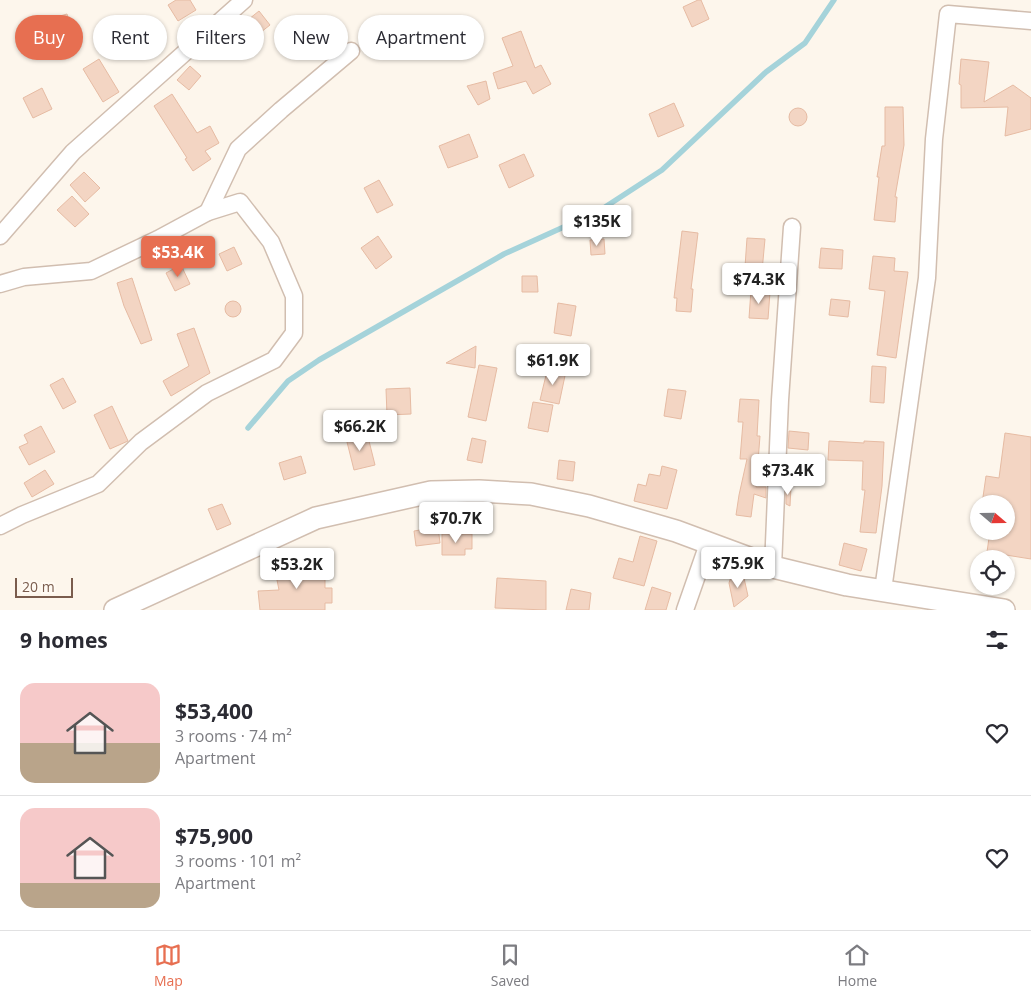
<!DOCTYPE html>
<meta charset="utf-8">
<style>
:root{--surface:#fff;--page:#f7f7f7;--text:#2b2b33;--muted:#7c7c81;--line:#e1e1e2;--accent:#e76f51}
body{margin:0;font-family:"Open Sans",sans-serif;background:var(--page);color:var(--text);height:100vh;display:flex;flex-direction:column;font-size:19px;white-space:nowrap}
*{box-sizing:border-box;margin:0}
p{font-size:16px;color:var(--muted)}
.icon{flex:none;width:28px;height:28px;fill:none;stroke:currentColor;stroke-width:2;stroke-linecap:round;stroke-linejoin:round}
.map{position:relative;height:610px;overflow:hidden}
.side{display:flex;flex-direction:column;background:var(--surface);flex:1}
.side>*{flex:none}
.guide{position:absolute;left:15px;top:15px;width:500px;height:45px;display:flex;gap:10px}
.needle{width:32px;rotate:110deg}
.tools{position:absolute;left:970px;top:495px;display:grid;gap:10px}
.tools a{display:grid;place-items:center;width:45px;height:45px;border-radius:50%;background:var(--surface);box-shadow:0 1px 4px #0004;font-size:25px}
.scale{position:absolute;left:15px;bottom:12px;width:58px;box-sizing:border-box;padding-left:5px;border:2px solid #7a5c4d;border-top:0;font-size:14px;line-height:18px;white-space:nowrap;color:#7a5c4d;-webkit-text-stroke:4px #fffaf3;paint-order:stroke}
.price{position:absolute;translate:-50% -42px;padding:0 11px;border-radius:5px;background:#fff;color:#222;font-size:16px;line-height:32px;filter:drop-shadow(0 1px 2px #0008)}
.price::after{content:'';position:absolute;left:50%;top:30px;width:15px;height:11px;margin-left:-8px;background:inherit;clip-path:polygon(0 0,100% 0,50% 100%)}
.price.active{background:var(--accent);color:#fff}
ul{padding:0;list-style:none}
li{display:flex;align-items:center;gap:15px;height:125px;padding:0 20px}
li+li{border-top:1px solid var(--line)}
li span{display:grid;place-items:center;flex:none;width:140px;height:100px;border-radius:15px;color:#555}
li>.icon{margin-inline-start:auto}
span .icon{width:60px;height:60px;fill:#fffc;stroke-width:1}
li b{font-size:21px}
h2{display:flex;justify-content:space-between;align-items:center;height:60px;padding:0 20px;font-size:21px}
.pill{padding:0 18px;border-radius:22px;background:var(--surface);box-shadow:0 1px 4px #0004;font-size:18px;line-height:45px}
.pill.active{background:var(--accent);color:#fff}
.tabs{display:flex;justify-content:space-around;align-items:center;height:70px;border-top:1px solid var(--line);background:var(--surface);font-size:14px;color:var(--muted)}
.tabs a{display:grid;justify-items:center;gap:2px}
.tabs .active{color:var(--accent)}
.map>svg:first-child{display:block}
.lines{fill:none;stroke-linecap:round;stroke-linejoin:round}
.stream{stroke:#a5d3da;stroke-width:5.5}
.building{fill:#f3d5c3;stroke:#e6bba3}
.minor-casing{stroke:#d1beb0;stroke-width:19}
.tertiary-casing{stroke:#d1beb0;stroke-width:24}
.minor{stroke:#fff;stroke-width:16}
.tertiary{stroke:#fff;stroke-width:21}
</style>
<div class="map">
<svg width="1031" height="610" viewBox="0 0 1031 610">
<rect width="100%" height="100%" fill="#fdf6ec"/>
<g class="lines">
<!-- stream -->
<path class="stream" d="M 248,428 L 288,381 L 319,360 L 504,254 L 599,211 L 662,170 L 766,72 L 805,43 L 834,0"/>
</g>
<!-- building -->
<g class="building">
<path d="M 176,0 L 190,0 L 196,10 L 178,21 L 168,5 Z"/>
<path d="M 698,0 L 701,0 L 709,19 L 692,27 L 683,7 Z"/>
<path d="M 259,11 L 270,25 L 256,36 L 244,23 Z"/>
<path d="M 67,14 L 75,42 L 58,47 L 50,19 Z"/>
<path d="M 521,31 L 535,68 L 541,65 L 551,84 L 533,94 L 526,81 L 498,89 L 493,73 L 513,66 L 502,38 Z"/>
<path d="M 99,59 L 119,92 L 103,102 L 83,69 Z"/>
<path d="M 961,59 L 989,62 L 984,102 L 1013,85 L 1031,98 L 1031,129 L 1005,136 L 1008,107 L 961,108 L 961,85 L 959,84 Z"/>
<path d="M 190,66 L 201,76 L 189,90 L 177,80 Z"/>
<path d="M 486,81 L 490,99 L 478,105 L 467,86 Z"/>
<path d="M 42,88 L 52,109 L 33,118 L 23,98 Z"/>
<path d="M 172,94 L 197,133 L 210,126 L 219,143 L 205,151 L 211,159 L 193,171 L 185,159 L 187,158 L 154,106 Z"/>
<path d="M 674,103 L 684,126 L 658,137 L 649,114 Z"/>
<path d="M 885,107 L 903,107 L 904,145 L 895,197 L 897,197 L 895,222 L 874,220 L 879,177 L 877,177 L 882,146 L 885,146 Z"/>
<circle cx="798" cy="117" r="9"/>
<path d="M 469,134 L 478,157 L 448,168 L 439,146 Z"/>
<path d="M 524,154 L 534,176 L 509,188 L 499,165 Z"/>
<path d="M 84,172 L 100,188 L 85,202 L 70,185 Z"/>
<path d="M 379,180 L 393,205 L 377,213 L 364,188 Z"/>
<path d="M 72,196 L 89,214 L 75,227 L 57,210 Z"/>
<path d="M 682,231 L 698,233 L 691,289 L 693,289 L 691,312 L 676,311 L 677,298 L 674,298 Z"/>
<path d="M 378,236 L 392,257 L 376,269 L 361,248 Z"/>
<path d="M 747,238 L 765,239 L 761,282 L 744,281 Z"/>
<path d="M 604,239 L 605,254 L 591,255 L 590,240 Z"/>
<path d="M 234,247 L 242,264 L 227,271 L 219,254 Z"/>
<path d="M 821,248 L 843,250 L 842,269 L 819,268 Z"/>
<path d="M 873,256 L 895,258 L 894,271 L 908,272 L 896,358 L 877,355 L 885,291 L 869,289 Z"/>
<path d="M 181,265 L 190,284 L 175,291 L 166,273 Z"/>
<path d="M 522,276 L 537,276 L 538,292 L 522,292 Z"/>
<path d="M 132,278 L 152,340 L 141,344 L 124,306 L 117,283 Z"/>
<path d="M 751,290 L 770,292 L 768,319 L 749,318 Z"/>
<path d="M 831,299 L 850,301 L 848,317 L 829,315 Z"/>
<circle cx="233" cy="309" r="8"/>
<path d="M 558,303 L 576,306 L 571,336 L 554,333 Z"/>
<path d="M 194,328 L 210,373 L 171,396 L 163,381 L 189,366 L 177,334 Z"/>
<path d="M 476,346 L 475,368 L 446,363 Z"/>
<path d="M 479,365 L 497,368 L 486,421 L 468,417 Z"/>
<path d="M 872,366 L 886,367 L 884,403 L 870,402 Z"/>
<path d="M 548,367 L 566,371 L 559,404 L 540,400 Z"/>
<path d="M 63,378 L 76,402 L 63,409 L 50,385 Z"/>
<path d="M 410,388 L 411,414 L 387,415 L 386,389 Z"/>
<path d="M 668,389 L 686,391 L 681,419 L 664,416 Z"/>
<path d="M 740,399 L 759,400 L 757,436 L 760,436 L 756,487 L 766,487 L 766,498 L 754,494 L 751,517 L 736,515 L 739,495 L 747,459 L 740,459 L 743,422 L 738,422 Z"/>
<path d="M 533,402 L 553,405 L 548,432 L 528,428 Z"/>
<path d="M 112,406 L 128,441 L 110,449 L 94,415 Z"/>
<path d="M 41,426 L 55,452 L 29,465 L 19,447 L 28,443 L 24,435 Z"/>
<path d="M 789,431 L 809,433 L 808,450 L 788,448 Z"/>
<path d="M 367,433 L 375,465 L 354,470 L 346,438 Z"/>
<path d="M 1005,433 L 1031,437 L 1031,559 L 987,552 L 990,531 L 1006,531 L 1006,504 L 982,504 L 986,476 L 999,478 Z"/>
<path d="M 472,438 L 486,441 L 482,463 L 467,460 Z"/>
<path d="M 829,441 L 864,443 L 864,441 L 884,442 L 882,486 L 876,533 L 860,532 L 865,490 L 862,490 L 863,461 L 828,460 Z"/>
<path d="M 301,456 L 306,473 L 284,480 L 279,463 Z"/>
<path d="M 559,460 L 575,462 L 573,481 L 557,479 Z"/>
<path d="M 662,466 L 677,470 L 667,509 L 634,501 L 638,484 L 646,486 L 649,474 L 660,476 Z"/>
<path d="M 45,470 L 54,484 L 32,497 L 24,483 Z"/>
<path d="M 786,487 L 791,487 L 790,506 L 786,504 Z"/>
<path d="M 222,504 L 231,524 L 217,530 L 208,509 Z"/>
<path d="M 438,527 L 440,543 L 416,546 L 414,531 Z"/>
<path d="M 442,534 L 472,534 L 472,549 L 465,549 L 465,555 L 442,555 Z"/>
<path d="M 640,536 L 657,541 L 644,586 L 613,578 L 619,558 L 633,562 Z"/>
<path d="M 844,543 L 867,549 L 861,571 L 839,565 Z"/>
<path d="M 317,560 L 319,576 L 325,577 L 325,588 L 332,588 L 332,603 L 325,603 L 325,610 L 260,610 L 258,591 L 279,590 L 275,570 Z"/>
<path d="M 735,574 L 740,574 L 744,578 L 748,596 L 734,607 L 729,583 L 731,577 Z"/>
<path d="M 497,578 L 546,581 L 546,610 L 495,608 Z"/>
<path d="M 652,587 L 671,593 L 666,610 L 645,610 Z"/>
<path d="M 571,589 L 591,593 L 589,610 L 566,610 Z"/>
</g>
<g class="lines">
<!-- minor casing -->
<g class="minor-casing">
<g id="minor">
<path d="M 208,212 L 238,149 L 281,110 L 351,51"/>
<path d="M 0,236 L 73,152 L 244,0"/>
<path d="M 0,284 L 24,277 L 91,271 L 158,239 L 208,212 L 240,202 L 271,242 L 294,296 L 294,333 L 274,360 L 207,393 L 141,442 L 98,484 L 22,515 L 0,526"/>
<path d="M 773,567 L 780,400 L 792,227"/>
<path d="M 883,590 L 927,278 L 934,139 L 948,14 L 1031,21"/>
<path d="M 685,610 L 708,544"/>
</g>
</g>
<!-- tertiary casing -->
<g class="tertiary-casing">
<path id="tertiary" d="M 115,610 L 316,518 L 431,492 L 479,491 L 531,494 L 589,506 L 676,531 L 773,567 L 847,585 L 1004,610"/>
</g>
<!-- minor -->
<use href="#minor" class="minor"/>
<!-- tertiary -->
<use href="#tertiary" class="tertiary"/>
</g>
</svg>
<div class="tools">
<a><svg class="needle" viewBox="-14 -14 28 28"><path d="M0-13l5 13h-10z" fill="#e53935"/><path d="M0 13l5-13h-10z" fill="#7c7c81"/></svg></a>
<a><svg class="icon" aria-label="locate" viewBox="0 0 24 24"><circle cx="12" cy="12" r="6"/><path d="M12 2v4M12 18v4M2 12h4M18 12h4"/></svg></a>
</div>
<div class="scale">20 m</div>
<b class="price" style="left:597px;top:247px">$135K</b>
<b class="price active" style="left:178px;top:278px">$53.4K</b>
<b class="price" style="left:759px;top:305px">$74.3K</b>
<b class="price" style="left:553px;top:386px">$61.9K</b>
<b class="price" style="left:360px;top:452px">$66.2K</b>
<b class="price" style="left:788px;top:496px">$73.4K</b>
<b class="price" style="left:456px;top:544px">$70.7K</b>
<b class="price" style="left:738px;top:589px">$75.9K</b>
<b class="price" style="left:297px;top:590px">$53.2K</b>
<div class="guide">
<a class="pill active">Buy</a>
<a class="pill">Rent</a>
<a class="pill">Filters</a>
<a class="pill">New</a>
<a class="pill">Apartment</a>
</div>
</div>
<section class="side">
<h2>9 homes<svg class="icon" aria-label="filters" viewBox="0 0 24 24"><path d="M4 7h16M4 17h16"/><circle cx="9" cy="7" r="2"/><circle cx="15" cy="17" r="2"/></svg></h2>
<ul>
<li><span style="background:linear-gradient(#f6c9c9 60%,#b9a48a 0)"><svg class="icon" aria-label="home" viewBox="0 0 24 24"><path d="M3 11l9-7 9 7M6 9v11h12V9"/></svg></span><div><b>$53,400</b><p>3 rooms · 74 m²</p><p>Apartment</p></div><svg class="icon" aria-label="heart" viewBox="0 0 24 24"><path d="M12 20l-8-8c-3-5 5-10 8-4 3-6 11-1 8 4z"/></svg></li>
<li><span style="background:linear-gradient(#f6c9c9 75%,#b9a48a 0)"><svg class="icon" aria-label="home" viewBox="0 0 24 24"><path d="M3 11l9-7 9 7M6 9v11h12V9"/></svg></span><div><b>$75,900</b><p>3 rooms · 101 m²</p><p>Apartment</p></div><svg class="icon" aria-label="heart" viewBox="0 0 24 24"><path d="M12 20l-8-8c-3-5 5-10 8-4 3-6 11-1 8 4z"/></svg></li>
</ul>
</section>
<nav class="tabs">
<a class="active"><svg class="icon" aria-label="map" viewBox="0 0 24 24"><path d="M3 6l6-2 6 2 6-2v14l-6 2-6-2-6 2zM9 4v14M15 6v14"/></svg>Map</a>
<a><svg class="icon" aria-label="saved" viewBox="0 0 24 24"><path d="M7 4h10v16l-5-4-5 4z"/></svg>Saved</a>
<a><svg class="icon" aria-label="home" viewBox="0 0 24 24"><path d="M3 11l9-7 9 7M6 9v11h12V9"/></svg>Home</a>
</nav>
